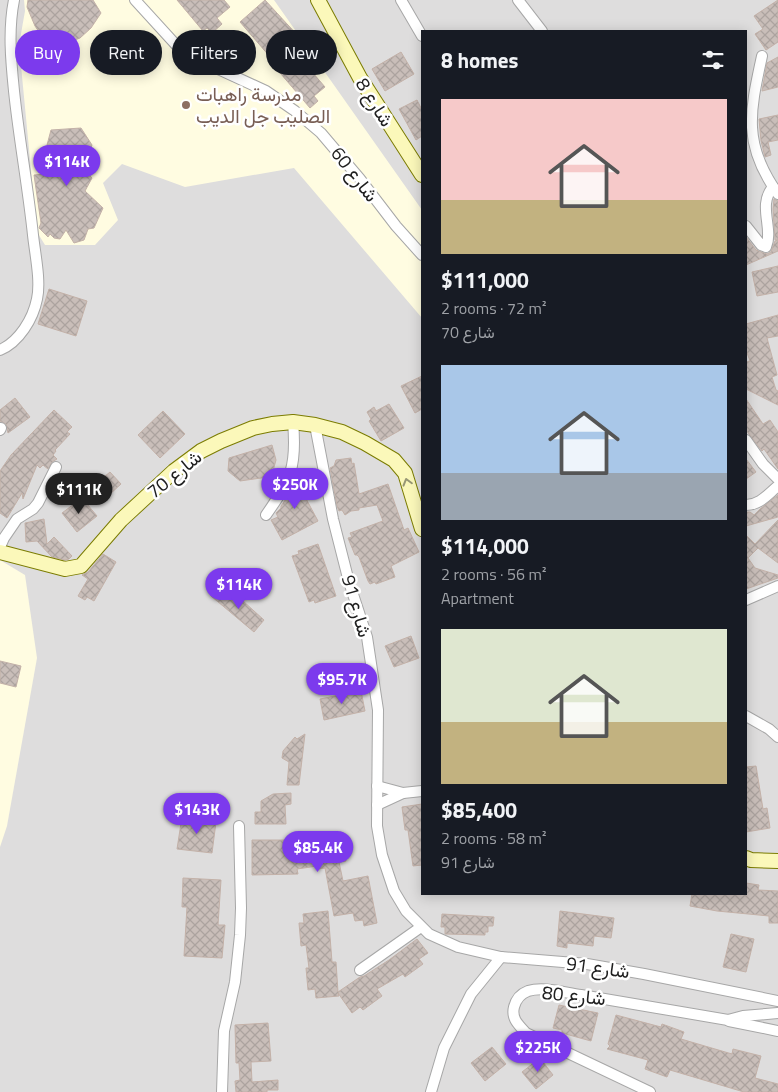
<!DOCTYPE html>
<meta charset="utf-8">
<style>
:root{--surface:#171b24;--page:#242831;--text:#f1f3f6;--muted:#9ea1a6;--accent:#7c3aed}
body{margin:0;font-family:"Titillium Web",Vazirmatn,sans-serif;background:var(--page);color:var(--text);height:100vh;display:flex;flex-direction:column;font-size:19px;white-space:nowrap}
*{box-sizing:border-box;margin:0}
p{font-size:16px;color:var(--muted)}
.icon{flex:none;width:28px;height:28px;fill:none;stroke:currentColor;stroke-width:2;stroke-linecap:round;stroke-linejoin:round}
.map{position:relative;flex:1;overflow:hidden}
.details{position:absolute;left:421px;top:30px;width:326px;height:865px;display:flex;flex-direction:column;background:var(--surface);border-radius:0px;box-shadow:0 2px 12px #0003}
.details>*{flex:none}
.top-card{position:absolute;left:15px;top:30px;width:331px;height:45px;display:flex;gap:10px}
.price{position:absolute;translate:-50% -42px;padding:0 11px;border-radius:18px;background:var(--accent);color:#fff;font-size:16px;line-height:32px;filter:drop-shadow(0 1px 2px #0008)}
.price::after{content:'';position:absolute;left:50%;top:30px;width:15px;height:11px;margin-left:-8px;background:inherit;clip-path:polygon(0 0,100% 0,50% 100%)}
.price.active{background:#222;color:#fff}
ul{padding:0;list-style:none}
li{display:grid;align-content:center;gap:10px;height:265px;padding:0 20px}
li span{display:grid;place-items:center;height:155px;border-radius:0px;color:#555}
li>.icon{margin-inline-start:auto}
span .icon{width:90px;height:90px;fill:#fffc;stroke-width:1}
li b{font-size:21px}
h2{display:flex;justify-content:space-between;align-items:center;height:60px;padding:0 20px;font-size:21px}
.chip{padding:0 18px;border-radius:22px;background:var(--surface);box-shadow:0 2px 12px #0003;font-size:18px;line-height:45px}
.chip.active{background:var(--accent);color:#fff}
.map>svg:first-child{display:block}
.residential{fill:#dedddd;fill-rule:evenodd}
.education{fill:#fffce1}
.building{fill:url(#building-cross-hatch);stroke:#c3b1a8}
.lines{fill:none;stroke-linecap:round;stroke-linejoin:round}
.street-casing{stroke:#a7a7a7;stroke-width:12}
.secondary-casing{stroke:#7b7c02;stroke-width:16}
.street{stroke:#fff;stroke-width:10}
.secondary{stroke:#fbf8ba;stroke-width:14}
.oneway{stroke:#989775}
.education-dot{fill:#8d6e63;stroke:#fff;stroke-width:2}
.labels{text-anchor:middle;stroke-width:5;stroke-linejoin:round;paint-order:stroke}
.education-label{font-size:19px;fill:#785e54;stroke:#fff;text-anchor:start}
.street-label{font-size:19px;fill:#202020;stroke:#fff}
</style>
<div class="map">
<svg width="778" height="1092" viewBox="0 0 778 1092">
<defs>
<pattern id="building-cross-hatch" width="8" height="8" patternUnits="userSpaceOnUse" patternTransform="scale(1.25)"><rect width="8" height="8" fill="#c9beb9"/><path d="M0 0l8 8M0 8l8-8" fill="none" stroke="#aca39f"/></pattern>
</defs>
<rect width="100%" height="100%" fill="#f1ece6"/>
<!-- residential -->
<path class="residential" d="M 0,0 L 778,0 L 778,1092 L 0,1092 ZM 422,31 L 746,31 L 746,894 L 422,894 Z"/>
<!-- education -->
<g class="education">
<path d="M 24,0 L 274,0 L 422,210 L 422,318 L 294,168 L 185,187 L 122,164 L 103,183 L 118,220 L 95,245 L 45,245 L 37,232 L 19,45 L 25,11 Z"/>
<path d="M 0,560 L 25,575 L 37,658 L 7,826 L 0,847 Z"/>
</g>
<!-- building -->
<g class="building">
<path d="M 28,0 L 93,0 L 101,13 L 91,28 L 80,38 L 69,42 L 63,33 L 48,45 L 35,26 L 27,7 Z"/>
<path d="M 177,0 L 224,0 L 230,7 L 217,18 L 222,24 L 212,33 L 207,28 L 203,31 Z"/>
<path d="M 265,0 L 299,37 L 294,41 L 318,69 L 313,73 L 325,87 L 314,96 L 318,101 L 310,108 L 275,67 L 277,65 L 240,22 Z"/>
<path d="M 778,0 L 778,42 L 766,50 L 755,34 L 763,29 L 754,16 Z"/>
<path d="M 401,52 L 414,74 L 385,91 L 372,69 Z"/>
<path d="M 778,57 L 778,87 L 762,91 L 767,63 Z"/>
<path d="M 417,100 L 422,110 L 422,136 L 416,140 L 399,109 Z"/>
<path d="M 778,115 L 778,140 L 768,142 L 771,155 L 765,157 L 761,141 L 759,119 Z"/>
<path d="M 81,128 L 92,145 L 84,169 L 92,178 L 85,191 L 103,208 L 94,228 L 88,229 L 84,240 L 74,243 L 66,230 L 60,239 L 54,238 L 50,234 L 48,237 L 39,228 L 41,223 L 34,175 L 45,174 L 52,153 L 47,145 L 51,130 Z"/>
<path d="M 774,199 L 778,201 L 778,240 L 775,240 L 773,209 Z"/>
<path d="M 746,237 L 756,250 L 767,254 L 771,252 L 775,241 L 778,240 L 778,251 L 746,265 Z"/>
<path d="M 778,266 L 778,292 L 757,296 L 752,272 Z"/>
<path d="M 49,289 L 87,301 L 76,336 L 38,324 Z"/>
<path d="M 778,315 L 778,336 L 767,338 L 777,375 L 772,377 L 776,390 L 778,391 L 778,405 L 746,389 L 746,362 L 750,361 L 746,350 L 746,324 Z"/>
<path d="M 422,376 L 422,409 L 415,413 L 401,386 Z"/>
<path d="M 15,398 L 30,417 L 8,433 L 6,424 L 0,421 L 0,410 Z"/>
<path d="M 746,399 L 763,424 L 770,420 L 778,432 L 778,469 L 764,449 L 762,451 L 746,430 Z"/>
<path d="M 389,404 L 404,428 L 381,441 L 369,421 L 371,419 L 367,412 L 374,407 L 376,411 Z"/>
<path d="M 54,410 L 72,427 L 67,432 L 70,434 L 55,450 L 56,451 L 53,455 L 57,459 L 52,462 L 48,469 L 43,465 L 40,468 L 37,465 L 23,499 L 22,493 L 7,518 L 0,513 L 0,471 L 11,455 Z"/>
<path d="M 163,411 L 185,434 L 160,458 L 138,435 Z"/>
<path d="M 272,445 L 276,460 L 273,471 L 268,477 L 240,481 L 228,471 L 229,458 Z"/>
<path d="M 351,458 L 352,464 L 354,463 L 359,494 L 388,484 L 404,530 L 408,528 L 419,552 L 391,566 L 395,577 L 376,584 L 375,582 L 370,584 L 368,581 L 359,557 L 357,555 L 355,555 L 348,538 L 352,537 L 350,533 L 383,521 L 377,505 L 359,508 L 359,510 L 351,511 L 345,515 L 342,510 L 339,511 L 337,506 L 330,468 L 334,466 L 336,460 Z"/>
<path d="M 746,459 L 756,472 L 746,479 Z"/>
<path d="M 110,472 L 121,484 L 109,495 L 98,482 Z"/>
<path d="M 300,473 L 303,477 L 306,476 L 312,488 L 303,493 L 318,521 L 282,540 L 271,520 L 278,517 L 276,513 L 281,508 L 281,506 L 286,499 L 297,475 Z"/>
<path d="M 778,495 L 778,517 L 746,526 L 746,512 L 750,512 L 754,515 L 760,509 Z"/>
<path d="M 82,498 L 97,516 L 77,532 L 62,513 Z"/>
<path d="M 44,519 L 47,544 L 54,537 L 72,556 L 69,559 L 65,560 L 52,557 L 37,541 L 26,542 L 25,523 Z"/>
<path d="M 778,520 L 778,563 L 758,548 L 748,558 L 755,568 L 778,575 L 778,578 L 746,589 L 746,535 L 755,544 Z"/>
<path d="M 318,544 L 336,596 L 315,603 L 314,600 L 309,602 L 292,556 L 299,554 L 298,551 Z"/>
<path d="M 103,554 L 116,562 L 94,601 L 87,597 L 85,600 L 78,596 L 88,579 L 82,575 L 88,572 Z"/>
<path d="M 217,588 L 239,605 L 243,601 L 264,620 L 254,632 L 211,596 Z"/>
<path d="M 411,636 L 419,658 L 394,667 L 385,646 Z"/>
<path d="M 0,661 L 21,666 L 16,687 L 0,683 Z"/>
<path d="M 361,691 L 365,711 L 324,720 L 320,699 Z"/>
<path d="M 305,734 L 299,785 L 287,785 L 289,762 L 282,758 L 283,751 L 295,737 L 297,739 Z"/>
<path d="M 756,766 L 763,809 L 767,808 L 770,828 L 746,832 L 746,767 Z"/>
<path d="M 291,793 L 291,804 L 285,805 L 286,824 L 255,824 L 255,812 L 261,812 L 261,801 L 273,794 Z"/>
<path d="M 422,804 L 422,865 L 413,866 L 408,830 L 405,830 L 402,807 Z"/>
<path d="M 182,817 L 216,822 L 212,853 L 177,849 Z"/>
<path d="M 342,839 L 346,861 L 339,862 L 343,881 L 368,876 L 377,923 L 364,926 L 363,920 L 355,921 L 353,913 L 334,916 L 325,868 L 318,869 L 317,866 L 297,869 L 298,874 L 252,875 L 252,840 L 286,840 L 286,849 Z"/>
<path d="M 183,878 L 221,880 L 218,925 L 225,925 L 222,958 L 184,956 L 187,907 L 182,907 Z"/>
<path d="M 746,883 L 759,885 L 758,890 L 778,891 L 778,923 L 769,923 L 769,916 L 717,911 L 690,906 L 692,894 L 746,894 Z"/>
<path d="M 328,911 L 332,962 L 336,962 L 338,992 L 360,977 L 364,976 L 389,960 L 417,939 L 428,953 L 419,959 L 423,964 L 405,977 L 403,974 L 377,989 L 382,996 L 363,1010 L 360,1007 L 352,1013 L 338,993 L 339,996 L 316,998 L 315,989 L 308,990 L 306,968 L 309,968 L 306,945 L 301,946 L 299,923 L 304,923 L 303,914 Z"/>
<path d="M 560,911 L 614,918 L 611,938 L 594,936 L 593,946 L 567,943 L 567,948 L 557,946 Z"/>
<path d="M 442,914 L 494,917 L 493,926 L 488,926 L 488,932 L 485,932 L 485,935 L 445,934 L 445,927 L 441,927 Z"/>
<path d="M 731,934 L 754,939 L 746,972 L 723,967 Z"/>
<path d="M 559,1005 L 598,1013 L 591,1041 L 562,1033 L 562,1030 L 553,1028 Z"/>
<path d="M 616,1015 L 661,1027 L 662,1024 L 684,1032 L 681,1039 L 732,1054 L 733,1049 L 761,1056 L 755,1078 L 778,1084 L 778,1092 L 744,1092 L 670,1070 L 667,1077 L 645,1069 L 648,1060 L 607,1049 L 610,1046 L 608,1044 Z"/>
<path d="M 268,1023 L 271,1061 L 251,1062 L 252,1082 L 278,1080 L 278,1090 L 267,1090 L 267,1092 L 236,1092 L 235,1081 L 240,1080 L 239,1063 L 236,1063 L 235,1025 Z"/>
<path d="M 492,1047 L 506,1064 L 485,1081 L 471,1063 Z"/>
<path d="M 540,1058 L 553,1075 L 536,1089 L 522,1072 Z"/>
</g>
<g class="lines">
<!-- street casing -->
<g class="street-casing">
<g id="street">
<path d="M 135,0 L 177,46 L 190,56 L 266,91 L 295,111 L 321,133 L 360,179 L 396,226 L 422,255"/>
<path d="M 401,0 L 422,36"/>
<path d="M 518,0 L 542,31"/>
<path d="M 762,56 C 750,111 742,144 778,194"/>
<path d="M 746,226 L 761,245 L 766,247 C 774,229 757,205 773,187"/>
<path d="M 0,350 C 19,342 33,319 37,299 C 41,281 35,254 33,235 C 28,187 19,139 14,91 C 11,61 8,30 14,0"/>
<path d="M 315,425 L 333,519 L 349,582 L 367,637 L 378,710 L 377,826 L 382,855 L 394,891 L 406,911 L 429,934 L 458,947 L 501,957 L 587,964 L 644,974 L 778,1001"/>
<path d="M 0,430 L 1,428"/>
<path d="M 746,440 L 763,464 L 778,479"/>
<path d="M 746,505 C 760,505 768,494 778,486"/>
<path d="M 266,515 C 291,479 297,467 293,422"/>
<path d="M 0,547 L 4,538 L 17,519 L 33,509 L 38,503 L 56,467"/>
<path d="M 746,600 L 778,586"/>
<path d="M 746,716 L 769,729 L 778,737"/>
<path d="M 377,786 L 403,793 L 422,791"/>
<path d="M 377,805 L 403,793"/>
<path d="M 360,970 L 421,927"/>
<path d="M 729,1021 L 778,1031"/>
<path d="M 222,1092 L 224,1031 L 235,982 L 240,935 L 241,908 L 239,826"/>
<path d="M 431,1092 L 444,1048 L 471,994 L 501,957"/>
<path d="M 650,1092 L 526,1033 C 519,1025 511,1019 514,1007 C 516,999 520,994 528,991 C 544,986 565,993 581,995 C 630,1003 679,1012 728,1020 L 743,1016 L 778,1013"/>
</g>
</g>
<!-- secondary casing -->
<g class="secondary-casing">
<g id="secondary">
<path d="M 318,0 L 360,78 L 422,175"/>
<path d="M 0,552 L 65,569 L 81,566 L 121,520 L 174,471 L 201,451 L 221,441 L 253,428 L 272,424 L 293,422 L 315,425 L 342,432 L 365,443 L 394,460 L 405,473 L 422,529"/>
<path d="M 746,858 L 751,860 L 778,861"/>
</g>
</g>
<!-- street -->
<use href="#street" class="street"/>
<!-- secondary -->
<use href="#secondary" class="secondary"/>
</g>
<!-- one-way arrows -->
<defs><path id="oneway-chevron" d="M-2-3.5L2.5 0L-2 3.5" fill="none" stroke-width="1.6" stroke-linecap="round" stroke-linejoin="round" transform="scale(1.25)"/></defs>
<use class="oneway" href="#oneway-chevron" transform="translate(407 482) rotate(-106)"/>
<!-- markers -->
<circle class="education-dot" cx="186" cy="105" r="5"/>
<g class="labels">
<!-- education labels -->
<g class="education-label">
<text x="196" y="101">مدرسة راهبات<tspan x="196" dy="22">الصليب جل الديب</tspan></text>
</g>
<!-- street labels -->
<g class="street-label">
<text transform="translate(375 102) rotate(58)" y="7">شارع 8</text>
<text transform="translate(355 174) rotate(52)" y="7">شارع 60</text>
<text transform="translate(174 474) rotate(-39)" y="7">شارع 70</text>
<text transform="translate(357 606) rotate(74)" y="7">شارع 91</text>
<text transform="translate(598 967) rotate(8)" y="7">شارع 91</text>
<text transform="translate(574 995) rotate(6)" y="7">شارع 80</text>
</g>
</g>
</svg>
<b class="price" style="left:67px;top:187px">$114K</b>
<b class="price" style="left:295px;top:510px">$250K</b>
<b class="price active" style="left:79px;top:515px">$111K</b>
<b class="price" style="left:239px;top:610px">$114K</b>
<b class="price" style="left:342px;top:705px">$95.7K</b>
<b class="price" style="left:197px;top:835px">$143K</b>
<b class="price" style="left:318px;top:873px">$85.4K</b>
<b class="price" style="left:538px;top:1073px">$225K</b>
<div class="top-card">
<a class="chip active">Buy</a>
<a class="chip">Rent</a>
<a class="chip">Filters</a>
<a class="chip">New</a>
</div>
<section class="details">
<h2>8 homes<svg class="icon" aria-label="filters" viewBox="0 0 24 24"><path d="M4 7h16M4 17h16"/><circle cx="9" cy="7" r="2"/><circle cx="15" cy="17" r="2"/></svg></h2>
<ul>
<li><span style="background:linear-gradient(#f6c9c9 65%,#c2b280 0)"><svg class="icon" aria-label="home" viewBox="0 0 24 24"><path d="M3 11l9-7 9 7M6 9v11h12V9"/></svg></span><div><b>$111,000</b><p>2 rooms · 72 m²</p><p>شارع 70</p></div></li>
<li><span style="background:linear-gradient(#a9c7e8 70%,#9aa5b1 0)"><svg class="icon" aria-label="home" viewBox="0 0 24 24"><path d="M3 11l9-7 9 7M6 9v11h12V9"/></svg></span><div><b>$114,000</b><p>2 rooms · 56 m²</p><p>Apartment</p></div></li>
<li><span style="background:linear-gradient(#dfe7d0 60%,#c2b280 0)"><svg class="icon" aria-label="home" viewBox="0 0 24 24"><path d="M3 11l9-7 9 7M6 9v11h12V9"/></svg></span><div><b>$85,400</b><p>2 rooms · 58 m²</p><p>شارع 91</p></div></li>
</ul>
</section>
</div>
